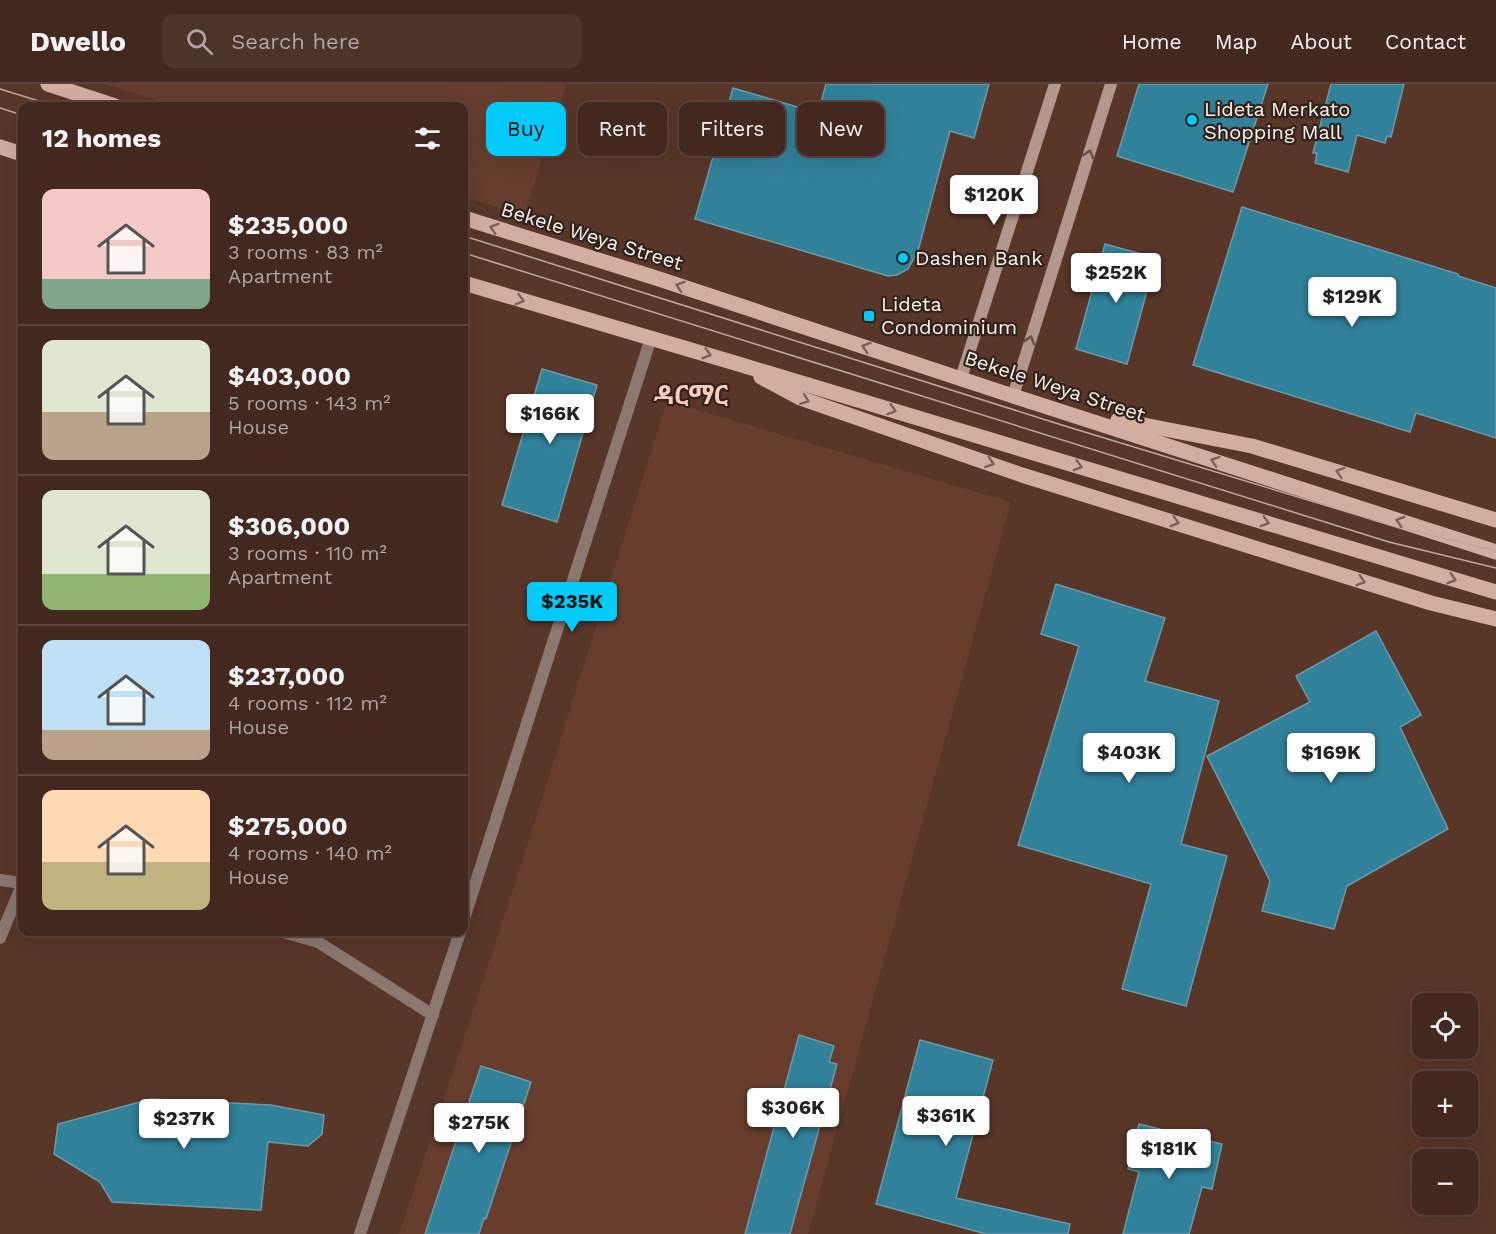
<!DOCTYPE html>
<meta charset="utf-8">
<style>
:root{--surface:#42281e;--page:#4c342b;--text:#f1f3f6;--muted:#aea6a4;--line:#5a443c;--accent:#02cbf9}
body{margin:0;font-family:"Work Sans","Noto Sans Ethiopic",sans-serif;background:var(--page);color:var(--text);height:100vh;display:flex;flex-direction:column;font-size:22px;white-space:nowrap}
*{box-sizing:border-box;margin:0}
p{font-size:20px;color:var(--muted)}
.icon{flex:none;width:33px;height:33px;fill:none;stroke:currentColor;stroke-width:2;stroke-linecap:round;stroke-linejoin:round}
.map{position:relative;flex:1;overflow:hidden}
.drawer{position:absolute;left:18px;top:18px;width:450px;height:834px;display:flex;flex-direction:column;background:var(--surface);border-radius:12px;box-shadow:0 6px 24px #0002,0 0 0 2px var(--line)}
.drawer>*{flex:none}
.guide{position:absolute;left:486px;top:18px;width:570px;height:54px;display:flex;gap:12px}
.controls{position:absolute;left:1412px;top:909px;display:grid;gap:12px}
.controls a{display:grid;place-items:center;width:66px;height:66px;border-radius:12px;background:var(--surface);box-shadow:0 6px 24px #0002,0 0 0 2px var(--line);font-size:30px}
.price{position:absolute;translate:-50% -51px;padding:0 14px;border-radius:6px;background:#fff;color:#222;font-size:20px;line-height:39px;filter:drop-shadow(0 2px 3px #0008)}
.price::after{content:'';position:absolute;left:50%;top:36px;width:18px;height:14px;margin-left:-9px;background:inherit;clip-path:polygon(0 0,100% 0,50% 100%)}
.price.current{background:var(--accent);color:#111}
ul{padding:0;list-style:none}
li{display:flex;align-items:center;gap:18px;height:150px;padding:0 24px}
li+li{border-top:2px solid var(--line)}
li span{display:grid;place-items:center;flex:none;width:168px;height:120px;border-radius:12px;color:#555}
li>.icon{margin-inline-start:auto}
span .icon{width:72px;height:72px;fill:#fffc;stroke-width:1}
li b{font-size:26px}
h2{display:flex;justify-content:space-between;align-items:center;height:72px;padding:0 24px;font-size:26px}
.chip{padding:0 21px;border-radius:12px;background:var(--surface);box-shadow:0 6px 24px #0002,0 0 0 2px var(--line);font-size:21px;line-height:54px}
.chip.current{background:var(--accent);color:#111}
header{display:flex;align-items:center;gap:36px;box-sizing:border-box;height:84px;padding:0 30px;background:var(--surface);border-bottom:2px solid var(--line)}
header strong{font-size:28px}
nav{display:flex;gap:33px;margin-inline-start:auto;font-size:21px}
.search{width:420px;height:54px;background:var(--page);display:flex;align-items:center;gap:15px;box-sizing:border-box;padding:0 21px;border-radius:12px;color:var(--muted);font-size:22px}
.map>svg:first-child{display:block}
.built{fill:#673d2d}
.building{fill:#31819a;stroke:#6d9aaa;stroke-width:1.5}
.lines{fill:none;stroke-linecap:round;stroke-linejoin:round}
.street{stroke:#8a7871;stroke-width:12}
.secondary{stroke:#b3978c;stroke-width:12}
.primary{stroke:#d2aea1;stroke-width:15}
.tram{stroke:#bdaaa3;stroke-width:1.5}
.oneway{stroke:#665149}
.oneway2{stroke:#7a6158}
.poi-dot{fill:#02cbf9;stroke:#32221c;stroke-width:2}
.labels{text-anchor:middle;stroke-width:4.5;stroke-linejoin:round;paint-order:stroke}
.poi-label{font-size:20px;fill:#fcf3ef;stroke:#32221c;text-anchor:start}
.street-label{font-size:20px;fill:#fcf3ef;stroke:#32221c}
.district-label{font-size:26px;font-weight:bold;fill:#f8cdbc;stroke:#32221c}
</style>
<header>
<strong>Dwello</strong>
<div class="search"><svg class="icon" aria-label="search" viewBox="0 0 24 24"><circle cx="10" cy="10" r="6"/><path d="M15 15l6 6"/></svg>Search here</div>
<nav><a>Home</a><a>Map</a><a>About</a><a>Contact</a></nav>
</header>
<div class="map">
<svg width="1496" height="1150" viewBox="0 0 1496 1150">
<rect width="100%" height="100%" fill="#583628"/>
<!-- built -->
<g class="built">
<path d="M 104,0 L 566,0 L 524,132 L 464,113 L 464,22 L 176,22 Z"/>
<path d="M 667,317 L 1011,418 L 808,1150 L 399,1150 L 521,781 Z"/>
</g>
<!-- building -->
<g class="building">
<path d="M 826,0 L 989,0 L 974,54 L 950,47 L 918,167 L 908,185 L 897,191 L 888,192 L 695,135 L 733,4 L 818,29 Z"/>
<path d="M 1139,0 L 1268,0 L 1233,108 L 1117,72 Z"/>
<path d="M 1331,0 L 1404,0 L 1391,53 L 1387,52 L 1385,59 L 1357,51 L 1348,88 L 1315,79 L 1317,69 L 1313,69 Z"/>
<path d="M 1242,123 L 1458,190 L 1458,192 L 1496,204 L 1496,354 L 1416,329 L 1410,348 L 1193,281 Z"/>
<path d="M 1105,160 L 1156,174 L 1127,280 L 1076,265 Z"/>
<path d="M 542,285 L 597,301 L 557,438 L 502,421 Z"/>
<path d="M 1056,500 L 1165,534 L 1145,597 L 1219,617 L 1181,760 L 1227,772 L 1186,922 L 1122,905 L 1151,800 L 1018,761 L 1079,562 L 1041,550 Z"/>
<path d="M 1376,547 L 1421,631 L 1400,643 L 1448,745 L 1347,802 L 1334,845 L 1262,827 L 1270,797 L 1207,672 L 1310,618 L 1296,592 Z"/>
<path d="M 799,951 L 834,962 L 829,978 L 837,980 L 790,1150 L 745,1150 Z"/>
<path d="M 920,956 L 993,976 L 956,1114 L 1070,1140 L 1068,1150 L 986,1150 L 876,1120 Z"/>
<path d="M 481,982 L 531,998 L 486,1135 L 484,1134 L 479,1150 L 425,1150 Z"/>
<path d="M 151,1015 L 271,1021 L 324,1031 L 322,1050 L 308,1062 L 268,1058 L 261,1126 L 112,1118 L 100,1098 L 54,1070 L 58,1040 Z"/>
<path d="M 1139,1040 L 1222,1060 L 1212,1105 L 1202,1103 L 1189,1150 L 1123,1150 L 1139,1088 L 1128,1085 Z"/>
</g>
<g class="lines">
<!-- street -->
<g class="street">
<path d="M 0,796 L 22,799"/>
<path d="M 464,835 L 651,254"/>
<path d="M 283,848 L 318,858 L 433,931"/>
<path d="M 0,854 L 22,801"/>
<path d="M 360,1150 L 460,848"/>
</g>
<!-- secondary -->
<g class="secondary">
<path d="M 961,294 L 1055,0"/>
<path d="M 1013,312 L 1111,0"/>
</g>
<!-- primary -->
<g class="primary">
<path d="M 48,0 L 115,22"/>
<path d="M 0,63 L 22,70"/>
<path d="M 464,134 L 656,194 L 1013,312 L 1496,468"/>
<path d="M 464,199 L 735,279 L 1496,508"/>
<path d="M 761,293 L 800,314 L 1022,391 L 1431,519 L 1496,535"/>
<path d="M 1118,336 L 1252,362 L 1496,436"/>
</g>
<!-- tram -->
<g class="tram">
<path d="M 0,5 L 55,22"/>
<path d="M 0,24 L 22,31"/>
<path d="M 464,152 L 1065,342 L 1390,441 L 1496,467"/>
<path d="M 464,169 L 1389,458 L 1496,484"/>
</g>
</g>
<!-- one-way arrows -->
<defs><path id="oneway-chevron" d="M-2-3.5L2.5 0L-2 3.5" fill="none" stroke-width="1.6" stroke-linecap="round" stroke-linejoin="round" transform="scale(1.5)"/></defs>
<g class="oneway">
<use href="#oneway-chevron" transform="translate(1089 70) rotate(-73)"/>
<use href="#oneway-chevron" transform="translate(1030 256) rotate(-73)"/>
</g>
<g class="oneway2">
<use href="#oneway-chevron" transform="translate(494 144) rotate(-163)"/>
<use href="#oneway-chevron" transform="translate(680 202) rotate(-162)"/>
<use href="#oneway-chevron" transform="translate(520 216) rotate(16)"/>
<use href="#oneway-chevron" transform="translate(866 263) rotate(-162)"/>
<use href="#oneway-chevron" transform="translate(707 270) rotate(16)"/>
<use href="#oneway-chevron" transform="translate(805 316) rotate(21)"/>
<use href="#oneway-chevron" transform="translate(892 326) rotate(17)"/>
<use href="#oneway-chevron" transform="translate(1215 377) rotate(-162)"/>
<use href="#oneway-chevron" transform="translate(990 379) rotate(19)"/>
<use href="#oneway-chevron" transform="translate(1078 382) rotate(17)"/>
<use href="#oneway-chevron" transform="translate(1340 388) rotate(-163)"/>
<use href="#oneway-chevron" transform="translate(1400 437) rotate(-162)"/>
<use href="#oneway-chevron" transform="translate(1175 438) rotate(17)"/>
<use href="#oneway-chevron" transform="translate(1265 438) rotate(17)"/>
<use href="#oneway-chevron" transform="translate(1452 495) rotate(17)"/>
<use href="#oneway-chevron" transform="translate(1361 497) rotate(17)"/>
</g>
<!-- markers -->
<g class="poi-dot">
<circle cx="1192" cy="36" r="6"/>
<circle cx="903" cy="174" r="6"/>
<rect x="863" y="226" width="12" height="12" rx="3"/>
</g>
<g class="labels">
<!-- poi labels -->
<g class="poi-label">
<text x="1204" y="32">Lideta Merkato<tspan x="1204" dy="23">Shopping Mall</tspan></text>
<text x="915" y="181">Dashen Bank</text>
<text x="881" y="227">Lideta<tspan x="881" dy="23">Condominium</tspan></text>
</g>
<!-- street labels -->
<g class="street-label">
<text transform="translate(592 152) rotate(17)" y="7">Bekele Weya Street</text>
<text transform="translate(1055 302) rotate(18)" y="7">Bekele Weya Street</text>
</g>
<!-- district labels -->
<g class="district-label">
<text x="691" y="320">ዳርማር</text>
</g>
</g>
</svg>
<div class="controls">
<a><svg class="icon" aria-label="locate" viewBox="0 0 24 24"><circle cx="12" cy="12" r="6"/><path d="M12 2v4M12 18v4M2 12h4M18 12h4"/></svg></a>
<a>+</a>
<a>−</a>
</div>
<b class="price" style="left:994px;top:142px">$120K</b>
<b class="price" style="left:1116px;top:220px">$252K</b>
<b class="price" style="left:1352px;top:244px">$129K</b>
<b class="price" style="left:550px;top:361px">$166K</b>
<b class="price current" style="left:572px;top:549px">$235K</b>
<b class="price" style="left:1129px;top:700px">$403K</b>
<b class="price" style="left:1331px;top:700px">$169K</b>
<b class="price" style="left:793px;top:1055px">$306K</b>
<b class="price" style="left:946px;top:1063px">$361K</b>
<b class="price" style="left:184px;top:1066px">$237K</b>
<b class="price" style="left:479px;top:1070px">$275K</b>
<b class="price" style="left:1169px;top:1096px">$181K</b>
<div class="guide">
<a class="chip current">Buy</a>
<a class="chip">Rent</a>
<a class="chip">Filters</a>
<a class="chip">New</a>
</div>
<section class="drawer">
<h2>12 homes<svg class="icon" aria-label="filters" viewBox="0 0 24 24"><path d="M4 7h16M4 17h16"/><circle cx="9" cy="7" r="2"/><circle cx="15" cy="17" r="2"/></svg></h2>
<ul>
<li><span style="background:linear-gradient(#f6c9c9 75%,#7fa58c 0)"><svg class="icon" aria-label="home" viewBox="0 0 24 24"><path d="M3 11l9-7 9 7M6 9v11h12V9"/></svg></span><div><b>$235,000</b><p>3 rooms · 83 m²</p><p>Apartment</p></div></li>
<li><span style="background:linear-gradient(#dfe7d0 60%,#b9a48a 0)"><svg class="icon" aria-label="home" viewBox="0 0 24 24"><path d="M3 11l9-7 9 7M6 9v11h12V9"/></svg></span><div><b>$403,000</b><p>5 rooms · 143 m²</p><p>House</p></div></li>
<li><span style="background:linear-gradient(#dfe7d0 70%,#8fb573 0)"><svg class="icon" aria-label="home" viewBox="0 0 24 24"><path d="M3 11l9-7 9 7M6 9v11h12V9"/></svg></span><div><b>$306,000</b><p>3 rooms · 110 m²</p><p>Apartment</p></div></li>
<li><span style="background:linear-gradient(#bfe0f5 75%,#b9a48a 0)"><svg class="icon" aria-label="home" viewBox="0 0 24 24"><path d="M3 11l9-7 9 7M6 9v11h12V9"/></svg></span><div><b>$237,000</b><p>4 rooms · 112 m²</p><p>House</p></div></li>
<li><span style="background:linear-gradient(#ffd9b3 60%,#c2b280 0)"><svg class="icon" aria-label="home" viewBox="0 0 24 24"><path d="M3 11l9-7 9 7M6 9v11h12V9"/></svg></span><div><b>$275,000</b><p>4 rooms · 140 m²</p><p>House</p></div></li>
</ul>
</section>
</div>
